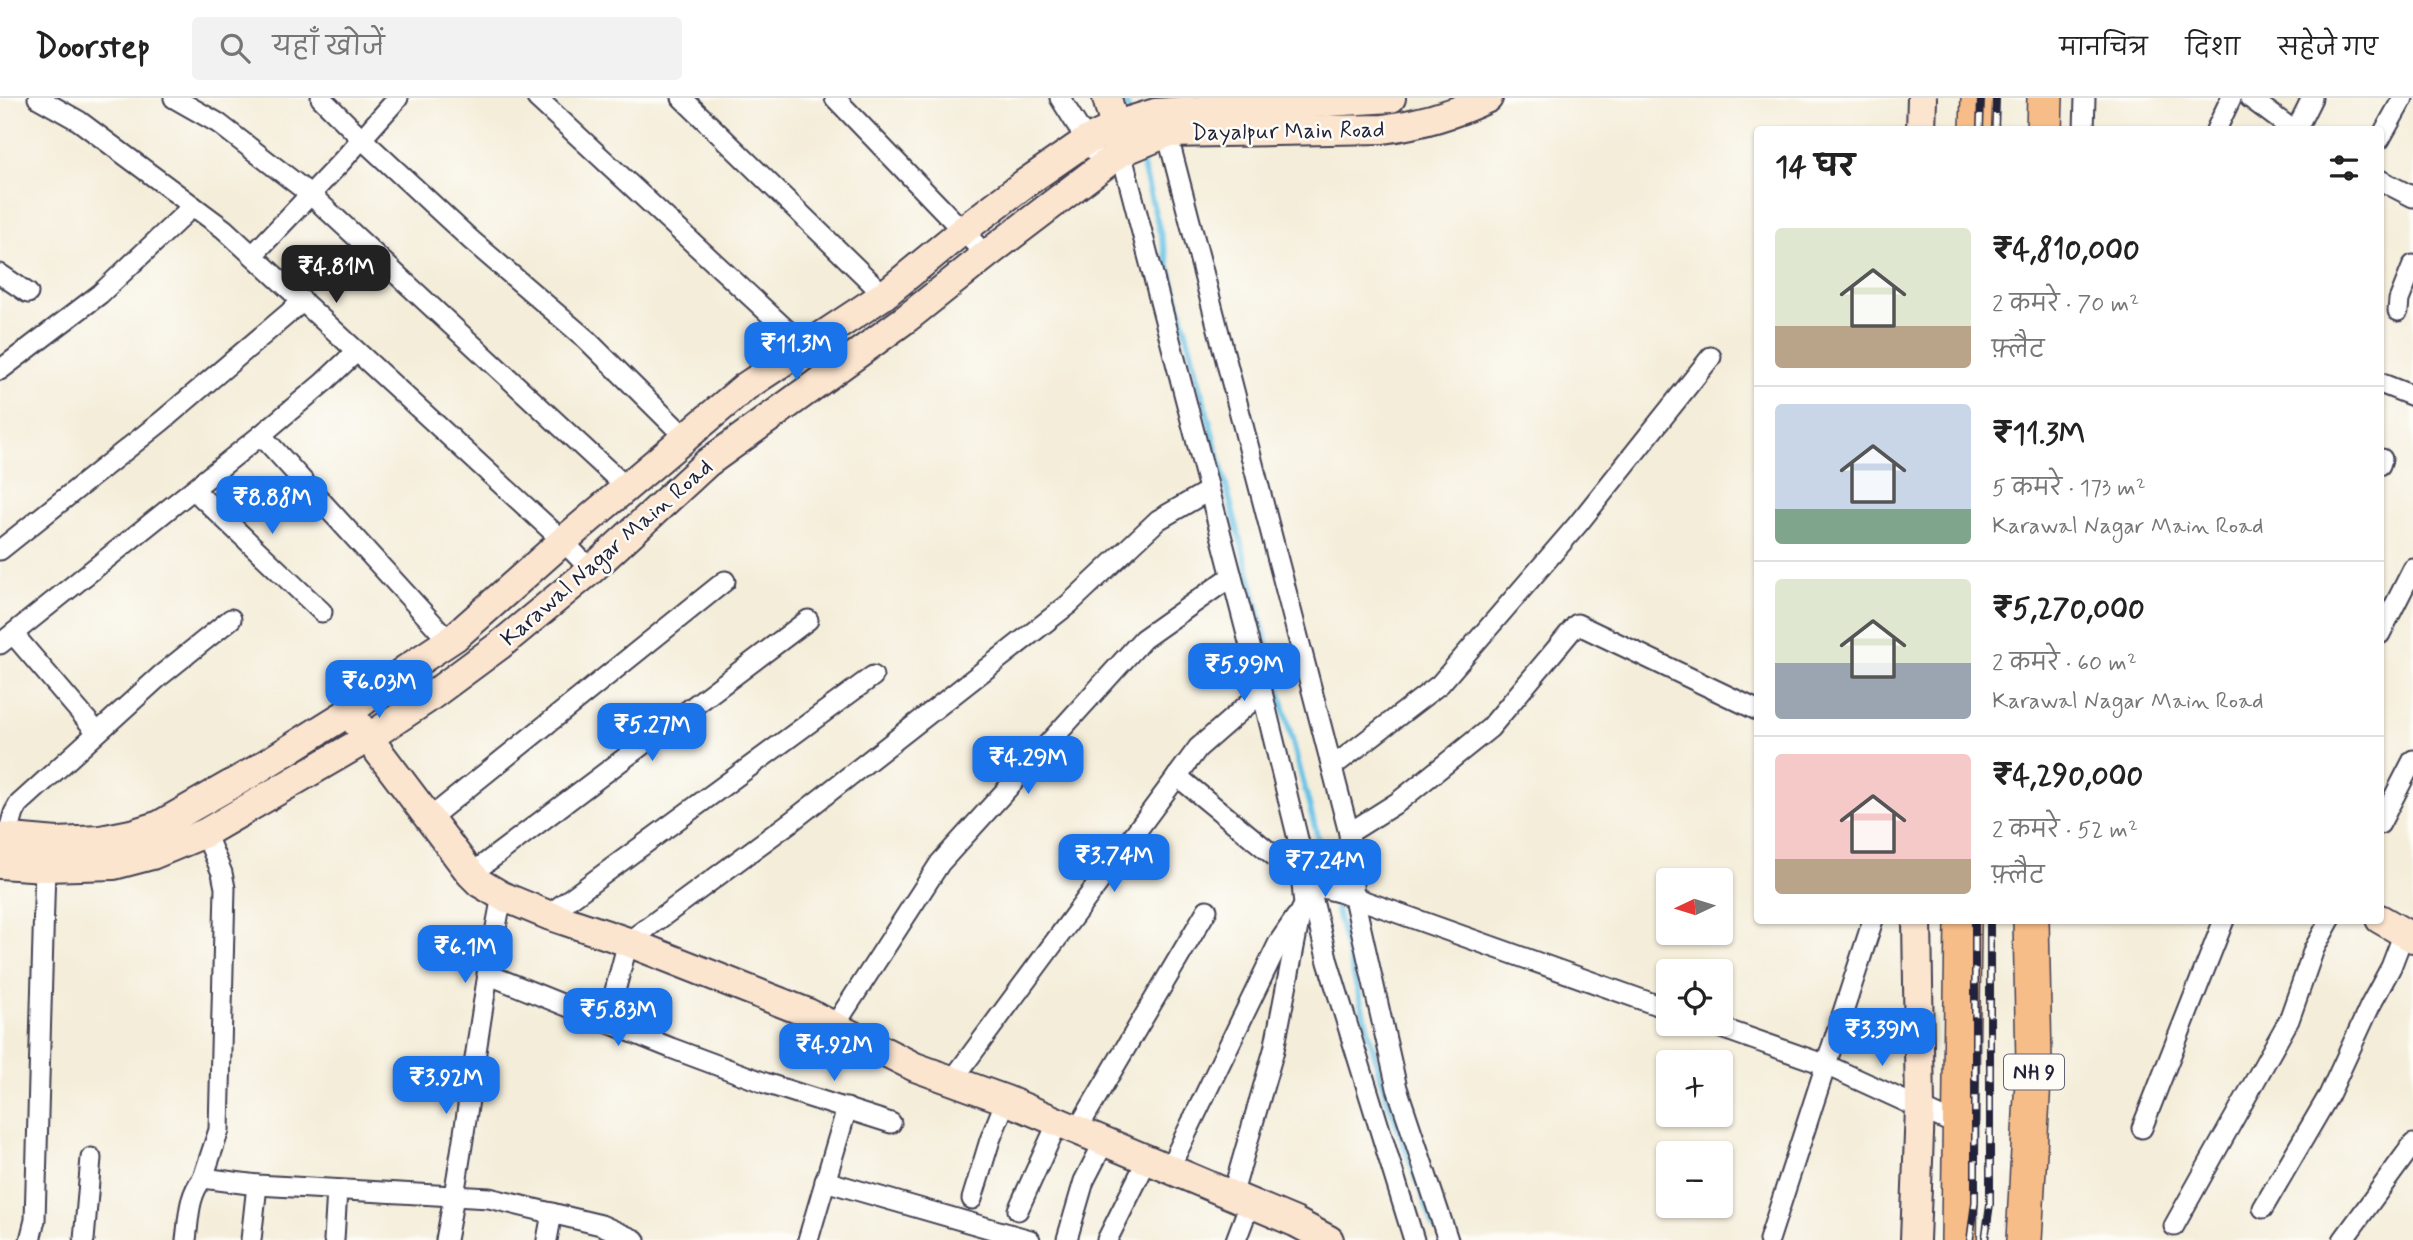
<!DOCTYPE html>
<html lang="hi">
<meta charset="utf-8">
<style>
:root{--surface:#fff;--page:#f2f2f2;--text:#222;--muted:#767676;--line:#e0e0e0;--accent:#1a73e8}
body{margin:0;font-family:Mynerve,"Playpen Sans Deva",sans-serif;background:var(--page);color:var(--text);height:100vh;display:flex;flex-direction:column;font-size:26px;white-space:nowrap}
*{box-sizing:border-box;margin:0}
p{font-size:23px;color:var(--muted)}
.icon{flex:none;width:38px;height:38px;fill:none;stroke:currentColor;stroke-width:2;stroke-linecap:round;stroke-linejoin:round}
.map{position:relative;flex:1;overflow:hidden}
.panel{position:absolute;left:1754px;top:28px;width:630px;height:798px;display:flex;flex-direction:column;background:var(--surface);border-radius:7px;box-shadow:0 2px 5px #0004}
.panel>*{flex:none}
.needle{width:46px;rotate:266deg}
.tools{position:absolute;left:1656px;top:770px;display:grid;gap:14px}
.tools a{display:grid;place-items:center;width:77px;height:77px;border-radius:7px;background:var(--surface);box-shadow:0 2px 5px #0004;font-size:35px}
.price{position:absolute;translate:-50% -60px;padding:0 16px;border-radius:14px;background:var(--accent);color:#fff;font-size:23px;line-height:46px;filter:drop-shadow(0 2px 4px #0008)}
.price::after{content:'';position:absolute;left:50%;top:42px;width:21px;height:16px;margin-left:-10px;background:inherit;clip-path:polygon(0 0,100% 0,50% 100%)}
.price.active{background:#222;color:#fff}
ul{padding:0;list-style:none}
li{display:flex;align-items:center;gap:21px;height:175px;padding:0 21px}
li+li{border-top:2px solid var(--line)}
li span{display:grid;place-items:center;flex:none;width:196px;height:140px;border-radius:7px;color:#555}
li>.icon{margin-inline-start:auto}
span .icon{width:84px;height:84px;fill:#fffc;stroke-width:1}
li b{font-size:30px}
h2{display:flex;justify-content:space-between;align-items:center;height:84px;padding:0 21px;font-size:30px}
header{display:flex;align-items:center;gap:42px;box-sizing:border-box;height:98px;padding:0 35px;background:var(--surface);border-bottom:2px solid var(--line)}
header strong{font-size:33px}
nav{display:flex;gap:38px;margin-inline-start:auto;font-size:24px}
.search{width:490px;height:63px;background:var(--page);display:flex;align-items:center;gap:18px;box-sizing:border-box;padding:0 24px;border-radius:7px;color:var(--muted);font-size:26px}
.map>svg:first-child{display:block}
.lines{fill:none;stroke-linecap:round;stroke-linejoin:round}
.stream{stroke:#68c2e6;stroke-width:6}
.street-casing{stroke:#424053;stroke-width:23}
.secondary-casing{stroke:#424053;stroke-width:32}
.highway-casing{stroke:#424053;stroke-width:38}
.street{stroke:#fff;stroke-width:19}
.secondary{stroke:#fce5cf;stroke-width:28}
.highway{stroke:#f7bd88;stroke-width:35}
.rail-casing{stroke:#22223b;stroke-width:8}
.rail{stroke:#fdfcf7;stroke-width:5;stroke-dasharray:16;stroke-linecap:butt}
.labels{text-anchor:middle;stroke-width:5;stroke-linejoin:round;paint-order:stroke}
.shield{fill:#fdfcf7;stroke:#646373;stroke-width:2}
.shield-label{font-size:21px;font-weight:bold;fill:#22223b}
.street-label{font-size:23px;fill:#22223b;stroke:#fdfcf7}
</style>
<header>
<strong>Doorstep</strong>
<div class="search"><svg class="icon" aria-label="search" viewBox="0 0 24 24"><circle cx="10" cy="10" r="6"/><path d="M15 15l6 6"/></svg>यहाँ खोजें</div>
<nav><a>मानचित्र</a><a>दिशा</a><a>सहेजे गए</a></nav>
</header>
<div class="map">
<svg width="2413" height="1142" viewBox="0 0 2413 1142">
<rect width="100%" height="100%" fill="#fdfcf7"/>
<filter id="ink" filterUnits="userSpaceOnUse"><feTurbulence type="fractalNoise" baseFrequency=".0143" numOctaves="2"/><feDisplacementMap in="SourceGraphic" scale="14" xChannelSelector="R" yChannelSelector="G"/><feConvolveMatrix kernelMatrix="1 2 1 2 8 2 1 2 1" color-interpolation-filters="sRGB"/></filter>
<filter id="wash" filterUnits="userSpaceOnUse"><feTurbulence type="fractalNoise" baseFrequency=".00686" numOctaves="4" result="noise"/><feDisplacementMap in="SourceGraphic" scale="28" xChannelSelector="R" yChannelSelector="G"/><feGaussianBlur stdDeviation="1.57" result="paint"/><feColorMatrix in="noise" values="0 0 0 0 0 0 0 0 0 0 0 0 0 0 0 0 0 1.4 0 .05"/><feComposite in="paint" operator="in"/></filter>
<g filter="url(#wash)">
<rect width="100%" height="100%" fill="#f4edd9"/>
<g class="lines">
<!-- stream -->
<g class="stream">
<path d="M 1125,0 L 1129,15"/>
<path d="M 1139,53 L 1330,787"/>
<path d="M 1333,798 L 1384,992 L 1434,1129"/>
</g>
</g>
</g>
<g filter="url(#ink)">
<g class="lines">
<!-- street casing -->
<g class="street-casing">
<g id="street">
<path d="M 38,0 L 79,23 L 224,131 L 563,443 L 591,472"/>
<path d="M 174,0 L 218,25 L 311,97 L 626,389"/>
<path d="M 321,0 L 362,41 L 471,142 L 586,241 L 685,339"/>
<path d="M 537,0 L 805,249"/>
<path d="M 682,0 L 884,197"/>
<path d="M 835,0 L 986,157"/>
<path d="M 1060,0 L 1092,51"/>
<path d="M 2250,0 L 2293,32"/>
<path d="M 2084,32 L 2085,0"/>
<path d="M 2216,32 L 2231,0"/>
<path d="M 2296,32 L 2312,0"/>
<path d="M 1167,35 L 1349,735 L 1354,800 L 1397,990 L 1448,1142"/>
<path d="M 2380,41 L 2403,0"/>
<path d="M 1121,54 L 1262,594 L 1328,864 L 1414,1142"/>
<path d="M 2380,82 L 2413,99"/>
<path d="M 253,157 L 342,63 L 398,0"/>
<path d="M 0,176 L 28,195"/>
<path d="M 2398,213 L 2399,202 L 2413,167"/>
<path d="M 0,272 L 100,196 L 193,108"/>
<path d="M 2380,285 L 2413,298"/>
<path d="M 261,337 L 449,543"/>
<path d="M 2380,367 L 2382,361"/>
<path d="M 194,392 L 322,514"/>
<path d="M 0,452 L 162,323 L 303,203"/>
<path d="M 2380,536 L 2413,471"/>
<path d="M 14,537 L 97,634"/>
<path d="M 0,546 L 261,337 L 324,284 L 356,254"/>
<path d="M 1332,669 L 1440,586 L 1578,426 L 1711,259"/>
<path d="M 1177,678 L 1301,780 L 1315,788 L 1339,794 L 1668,911"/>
<path d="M 430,720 L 725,483"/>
<path d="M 2380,726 L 2413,662"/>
<path d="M 1349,735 L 1398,704 L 1490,630 L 1577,526 L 1757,612"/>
<path d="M 7,739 L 14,715 L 19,706 L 40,687 L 160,578 L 231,521"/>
<path d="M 471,776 L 808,522"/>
<path d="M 548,817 L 873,578"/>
<path d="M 487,876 L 671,950 L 765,985 L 891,1025"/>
<path d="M 607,923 L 628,844 L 792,723 L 1069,506 L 1158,422 L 1208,393"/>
<path d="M 1710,926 L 1826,967 L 1959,1028"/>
<path d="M 835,927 L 940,765 L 1143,541 L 1232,478"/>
<path d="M 951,984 L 1198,650 L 1262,594"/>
<path d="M 2142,1030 L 2224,822"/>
<path d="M 1077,1032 L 1207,812"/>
<path d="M 1169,1071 L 1279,844 L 1296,819"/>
<path d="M 203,1080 L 219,1032 L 225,790 L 222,775 L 205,735"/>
<path d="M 825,1083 L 1030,1142"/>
<path d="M 1232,1098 L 1274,952 L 1301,813 L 1304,807 L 1302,786"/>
<path d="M 972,1101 L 990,1042 L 1006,1002"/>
<path d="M 2263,1110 L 2329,997 L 2370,908 L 2391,869 L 2404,835"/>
<path d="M 1018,1112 L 1058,1024"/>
<path d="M 2174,1128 L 2289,922 L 2314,851 L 2330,822"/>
<path d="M 1067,1141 L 1084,1083 L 1104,1044"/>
<path d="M 30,1142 L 35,1122 L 45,769"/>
<path d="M 84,1142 L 91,1060"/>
<path d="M 186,1142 C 189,1120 188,1098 203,1080 L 257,1087 L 489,1100 L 601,1127 L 635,1142"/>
<path d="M 251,1142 L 257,1087"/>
<path d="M 334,1142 L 337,1092"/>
<path d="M 446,1142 C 468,1028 479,912 502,798"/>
<path d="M 547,1142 L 552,1115"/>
<path d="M 808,1142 L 847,1010"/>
<path d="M 1107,1142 L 1147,1062"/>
<path d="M 1236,1142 L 1250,1105"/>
<path d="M 1769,1142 L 1873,822"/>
<path d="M 2343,1142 L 2413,1046"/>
</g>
</g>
<!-- secondary casing -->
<g class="secondary-casing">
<g id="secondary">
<path d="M 1107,0 L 1120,48"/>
<path d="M 1921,32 L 1922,0"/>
<path d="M 357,625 L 471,776 L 480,785 L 502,798 L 548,817 L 628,844 L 808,915 L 915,969 L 1006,1002 L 1295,1124 L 1329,1142"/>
<path d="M 0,739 L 57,744 L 101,742 L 131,736 L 160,727 L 253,674 L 349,614 L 405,572 L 455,539 L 563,443 L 745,289 L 884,197 L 962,133 L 1024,86 L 1086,43 L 1126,24 L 1155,15 L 1391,0"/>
<path d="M 0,766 L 45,769 L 114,767 L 152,757 L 205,735 L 368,640 L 427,601 L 500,547 L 591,472 L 707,365 L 907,220 L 986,157 L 1121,54 L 1167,35 L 1383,31 C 1419,26 1455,16 1488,0"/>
<path d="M 2380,821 L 2413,840"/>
<path d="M 1915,1142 L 1920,1010 L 1917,822"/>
</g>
</g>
<!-- highway casing -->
<g class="highway-casing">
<g id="highway">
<path d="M 1978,32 L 1979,0"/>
<path d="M 2044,32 L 2045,0"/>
<path d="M 1959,1142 L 1963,822"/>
<path d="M 2024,1142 L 2034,964 L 2031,822"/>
</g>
</g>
<!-- street -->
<use href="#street" class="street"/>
<!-- secondary -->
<use href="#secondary" class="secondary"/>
<!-- highway -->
<use href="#highway" class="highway"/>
<!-- rail casing -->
<g class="rail-casing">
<g id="rail">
<path d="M 1980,32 L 1981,0"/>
<path d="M 1995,32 L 1996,0"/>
<path d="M 1970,1142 L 1975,1104 L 1975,822"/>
<path d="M 1985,1142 L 1990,1106 L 1990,822"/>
</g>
</g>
<!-- rail -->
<use href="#rail" class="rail"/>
</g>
</g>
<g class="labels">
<!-- shield labels -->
<rect class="shield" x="2004" y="956.5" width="60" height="35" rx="5"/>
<g class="shield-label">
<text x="2034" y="981">NH 9</text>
</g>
<!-- street labels -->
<g class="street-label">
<text transform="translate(1288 32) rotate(-1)" y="8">Dayalpur Main Road</text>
<text transform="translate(606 454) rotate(-41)" y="8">Karawal Nagar Main Road</text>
</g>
</g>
</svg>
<div class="tools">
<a><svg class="needle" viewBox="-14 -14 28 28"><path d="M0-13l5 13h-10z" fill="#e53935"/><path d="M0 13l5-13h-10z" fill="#767676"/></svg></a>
<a><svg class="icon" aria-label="locate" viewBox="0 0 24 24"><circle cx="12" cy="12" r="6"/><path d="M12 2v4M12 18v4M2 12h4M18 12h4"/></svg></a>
<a>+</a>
<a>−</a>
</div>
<b class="price active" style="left:336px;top:207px">₹4.81M</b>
<b class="price" style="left:796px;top:284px">₹11.3M</b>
<b class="price" style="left:272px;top:438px">₹8.88M</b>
<b class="price" style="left:1244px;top:605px">₹5.99M</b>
<b class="price" style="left:379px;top:622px">₹6.03M</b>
<b class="price" style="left:652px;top:665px">₹5.27M</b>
<b class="price" style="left:1028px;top:698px">₹4.29M</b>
<b class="price" style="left:1114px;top:796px">₹3.74M</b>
<b class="price" style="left:1325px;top:801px">₹7.24M</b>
<b class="price" style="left:465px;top:887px">₹6.1M</b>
<b class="price" style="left:618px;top:950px">₹5.83M</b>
<b class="price" style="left:1882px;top:970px">₹3.39M</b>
<b class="price" style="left:834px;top:985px">₹4.92M</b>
<b class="price" style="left:446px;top:1018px">₹3.92M</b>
<section class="panel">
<h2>14 घर<svg class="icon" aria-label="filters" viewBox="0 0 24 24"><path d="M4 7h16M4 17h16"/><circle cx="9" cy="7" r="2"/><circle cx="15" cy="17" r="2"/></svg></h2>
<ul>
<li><span style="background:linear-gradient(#dfe7d0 70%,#b9a48a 0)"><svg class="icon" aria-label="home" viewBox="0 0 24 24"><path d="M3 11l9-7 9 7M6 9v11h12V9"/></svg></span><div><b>₹4,810,000</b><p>2 कमरे · 70 m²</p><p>फ़्लैट</p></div></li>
<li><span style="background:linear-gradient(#c9d6e8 75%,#7fa58c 0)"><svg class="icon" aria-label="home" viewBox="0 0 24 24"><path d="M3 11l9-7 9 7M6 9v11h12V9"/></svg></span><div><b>₹11.3M</b><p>5 कमरे · 173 m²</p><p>Karawal Nagar Main Road</p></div></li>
<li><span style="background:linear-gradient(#dfe7d0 60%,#9aa5b1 0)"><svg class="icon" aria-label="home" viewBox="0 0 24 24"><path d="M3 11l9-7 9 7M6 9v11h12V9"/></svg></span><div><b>₹5,270,000</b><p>2 कमरे · 60 m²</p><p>Karawal Nagar Main Road</p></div></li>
<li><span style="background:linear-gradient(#f6c9c9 75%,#b9a48a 0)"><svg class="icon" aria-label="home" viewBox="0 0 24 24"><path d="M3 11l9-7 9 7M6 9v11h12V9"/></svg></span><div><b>₹4,290,000</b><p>2 कमरे · 52 m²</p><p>फ़्लैट</p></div></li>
</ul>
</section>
</div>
